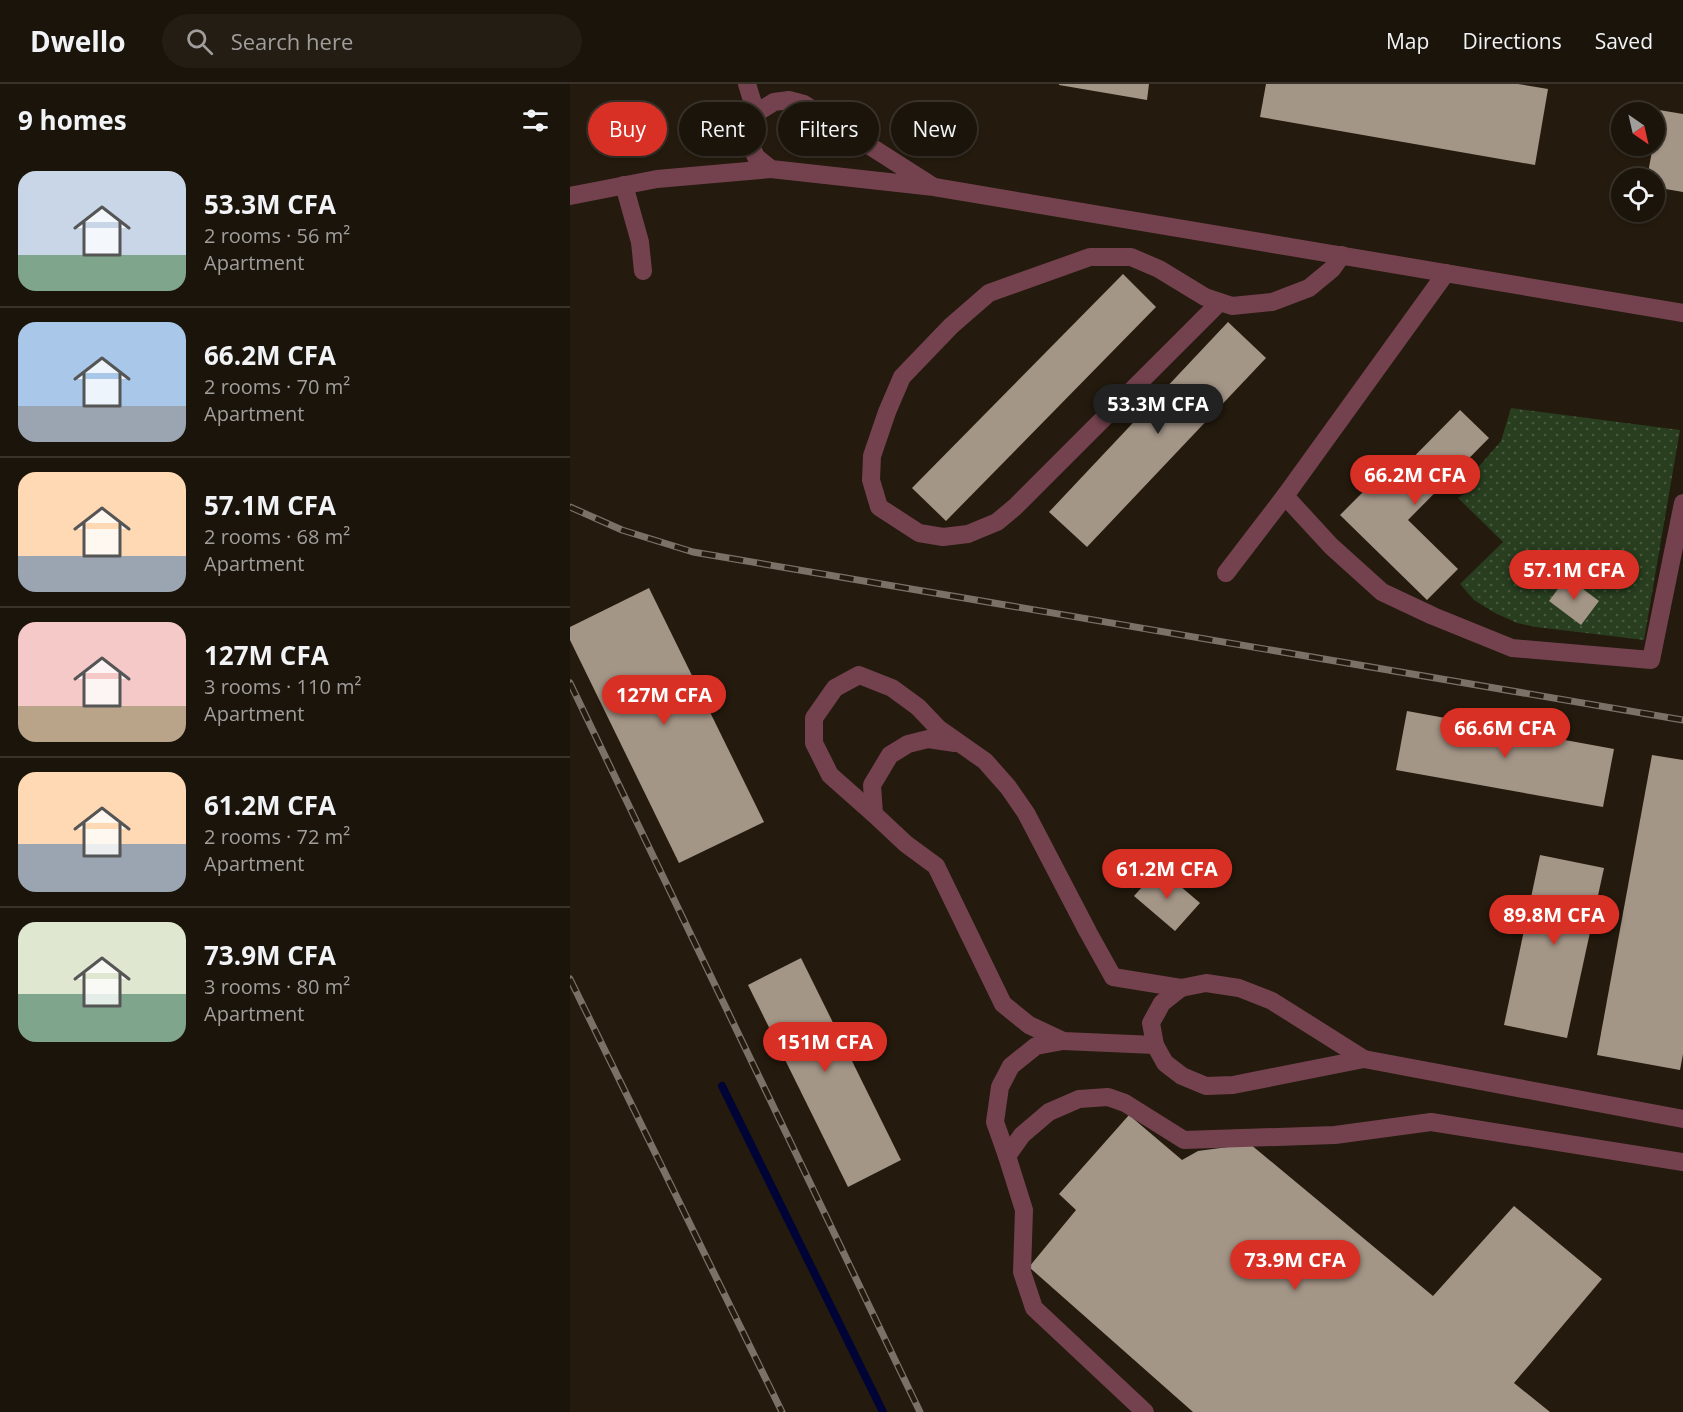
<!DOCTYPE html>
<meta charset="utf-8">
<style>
:root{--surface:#1b140a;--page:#241d13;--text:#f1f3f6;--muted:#a09e9c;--line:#39332b;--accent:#d93025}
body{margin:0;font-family:"Open Sans",sans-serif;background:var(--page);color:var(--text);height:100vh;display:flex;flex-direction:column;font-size:22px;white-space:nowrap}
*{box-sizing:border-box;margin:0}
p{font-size:20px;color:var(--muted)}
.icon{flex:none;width:33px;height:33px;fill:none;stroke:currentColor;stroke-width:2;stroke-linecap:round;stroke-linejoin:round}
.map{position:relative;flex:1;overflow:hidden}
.side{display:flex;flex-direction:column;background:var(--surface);width:570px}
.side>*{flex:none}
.hud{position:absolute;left:18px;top:18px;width:570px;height:54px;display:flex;gap:12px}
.needle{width:39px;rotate:146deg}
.buttons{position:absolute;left:1041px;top:18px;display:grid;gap:12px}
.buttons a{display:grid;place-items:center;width:54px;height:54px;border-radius:50%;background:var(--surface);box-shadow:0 2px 4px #0004,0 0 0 2px var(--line);font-size:30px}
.price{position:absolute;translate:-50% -51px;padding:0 14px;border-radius:21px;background:var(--accent);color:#fff;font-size:20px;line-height:39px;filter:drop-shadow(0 2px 3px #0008)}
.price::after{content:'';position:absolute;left:50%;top:36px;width:18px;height:14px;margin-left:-9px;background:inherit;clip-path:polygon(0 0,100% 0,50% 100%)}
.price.current{background:#222;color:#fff}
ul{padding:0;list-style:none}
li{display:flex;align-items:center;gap:18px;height:150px;padding:0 18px}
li+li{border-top:2px solid var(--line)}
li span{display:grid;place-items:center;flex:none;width:168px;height:120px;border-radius:18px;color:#555}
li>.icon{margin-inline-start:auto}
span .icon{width:72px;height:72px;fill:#fffc;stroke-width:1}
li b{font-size:26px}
h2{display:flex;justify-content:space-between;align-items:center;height:72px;padding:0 18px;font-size:26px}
.chip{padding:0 21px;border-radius:27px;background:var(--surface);box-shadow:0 2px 4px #0004,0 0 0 2px var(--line);font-size:21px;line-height:54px}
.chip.current{background:var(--accent);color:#fff}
header{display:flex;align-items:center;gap:36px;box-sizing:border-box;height:84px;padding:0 30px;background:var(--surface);border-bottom:2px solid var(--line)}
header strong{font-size:28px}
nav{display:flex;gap:33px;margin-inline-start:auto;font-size:21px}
.search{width:420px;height:54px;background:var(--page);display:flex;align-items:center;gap:15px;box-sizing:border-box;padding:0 21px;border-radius:33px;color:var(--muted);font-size:22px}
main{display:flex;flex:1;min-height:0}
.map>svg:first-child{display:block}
.green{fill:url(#green-dots)}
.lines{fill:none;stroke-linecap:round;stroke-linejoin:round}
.stream{stroke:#000335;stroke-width:8}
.building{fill:#a49687}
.minor{stroke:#74424e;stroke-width:18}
.rail-casing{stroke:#7b7167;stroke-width:7}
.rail{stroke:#241a0d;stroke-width:4.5;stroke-dasharray:14;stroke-linecap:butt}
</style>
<header>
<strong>Dwello</strong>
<div class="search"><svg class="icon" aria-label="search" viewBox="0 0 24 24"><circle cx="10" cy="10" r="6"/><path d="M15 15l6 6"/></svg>Search here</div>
<nav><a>Map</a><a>Directions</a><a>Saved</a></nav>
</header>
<main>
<section class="side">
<h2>9 homes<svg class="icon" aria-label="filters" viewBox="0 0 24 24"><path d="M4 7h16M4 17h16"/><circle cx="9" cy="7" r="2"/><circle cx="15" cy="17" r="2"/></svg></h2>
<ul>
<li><span style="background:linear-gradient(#c9d6e8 70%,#7fa58c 0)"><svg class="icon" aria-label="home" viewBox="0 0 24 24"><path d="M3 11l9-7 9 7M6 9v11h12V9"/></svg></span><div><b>53.3M CFA</b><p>2 rooms · 56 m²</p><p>Apartment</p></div></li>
<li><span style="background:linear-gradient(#a9c7e8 70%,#9aa5b1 0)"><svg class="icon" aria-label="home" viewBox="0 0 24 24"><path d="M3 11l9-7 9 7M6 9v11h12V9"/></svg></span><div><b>66.2M CFA</b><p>2 rooms · 70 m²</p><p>Apartment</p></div></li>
<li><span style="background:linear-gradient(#ffd9b3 70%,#9aa5b1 0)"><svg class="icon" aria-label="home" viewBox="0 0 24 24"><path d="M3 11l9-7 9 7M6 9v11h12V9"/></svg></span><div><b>57.1M CFA</b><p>2 rooms · 68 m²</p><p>Apartment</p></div></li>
<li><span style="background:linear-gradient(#f6c9c9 70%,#b9a48a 0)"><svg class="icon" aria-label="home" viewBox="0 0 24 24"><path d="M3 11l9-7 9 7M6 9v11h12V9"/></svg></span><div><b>127M CFA</b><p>3 rooms · 110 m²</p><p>Apartment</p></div></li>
<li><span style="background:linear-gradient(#ffd9b3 60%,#9aa5b1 0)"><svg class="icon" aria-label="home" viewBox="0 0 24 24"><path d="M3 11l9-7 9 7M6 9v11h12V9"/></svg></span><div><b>61.2M CFA</b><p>2 rooms · 72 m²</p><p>Apartment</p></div></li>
<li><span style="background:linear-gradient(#dfe7d0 60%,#7fa58c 0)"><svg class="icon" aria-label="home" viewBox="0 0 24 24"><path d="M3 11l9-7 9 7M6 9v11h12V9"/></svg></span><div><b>73.9M CFA</b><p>3 rooms · 80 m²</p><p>Apartment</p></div></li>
</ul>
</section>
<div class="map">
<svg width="1113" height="1328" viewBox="0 0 1113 1328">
<defs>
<pattern id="green-dots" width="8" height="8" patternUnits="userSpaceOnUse" patternTransform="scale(1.5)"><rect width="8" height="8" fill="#283e1f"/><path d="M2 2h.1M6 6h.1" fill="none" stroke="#47593e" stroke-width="1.8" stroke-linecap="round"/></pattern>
</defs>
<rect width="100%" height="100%" fill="#241a0d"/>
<!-- green -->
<path class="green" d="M 941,324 L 1110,346 L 1074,556 L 966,543 L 947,539 L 925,529 L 904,516 L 890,500 L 933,458 L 888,414 L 905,404 L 899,394 L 931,357 Z"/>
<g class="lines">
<!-- stream -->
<path class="stream" d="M 152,1002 L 313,1328"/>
</g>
<!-- building -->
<g class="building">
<path d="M 489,0 L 579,0 L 577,16 L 489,1 Z"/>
<path d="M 696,0 L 948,0 L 978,5 L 965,81 L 690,33 Z"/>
<path d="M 1089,26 L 1113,30 L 1113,108 L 1084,103 L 1084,94 L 1077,94 L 1083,62 L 1084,62 L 1084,52 Z"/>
<path d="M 553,190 L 586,223 L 376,437 L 342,404 Z"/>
<path d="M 658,238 L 696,274 L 517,463 L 479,428 Z"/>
<path d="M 890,326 L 919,354 L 838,436 L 888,485 L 857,516 L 770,431 L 801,400 L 809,408 Z"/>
<path d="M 997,493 L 1029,517 L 1011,541 L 979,517 Z"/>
<path d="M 79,504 L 194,738 L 109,779 L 0,556 L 0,543 Z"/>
<path d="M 837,627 L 1044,665 L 1033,723 L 826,686 Z"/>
<path d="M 1082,671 L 1113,676 L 1113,970 L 1110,986 L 1027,971 Z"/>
<path d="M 970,771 L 1034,784 L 997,954 L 934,941 Z"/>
<path d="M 589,784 L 630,819 L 605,847 L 564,812 Z"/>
<path d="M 231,874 L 331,1076 L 278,1103 L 178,901 Z"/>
<path d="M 559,1031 L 612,1076 L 628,1067 L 680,1060 L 863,1212 L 944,1122 L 1032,1195 L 944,1299 L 980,1328 L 623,1328 L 459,1183 L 506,1126 L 489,1110 Z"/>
</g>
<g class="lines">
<!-- minor -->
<g class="minor">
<path d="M 177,0 L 186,29"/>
<path d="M 54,101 L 70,158 L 73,187"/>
<path d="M 364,103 L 234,20 L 219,16 L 204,18 L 186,29 L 180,41 L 178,55 L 186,73 L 201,85 L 364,103 L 1113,229"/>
<path d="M 0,112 L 87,95 L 201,85"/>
<path d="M 876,189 L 715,412 L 761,462 L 812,508 L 863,532 L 942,564 L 1081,576 L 1113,419"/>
<path d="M 650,218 L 445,423 L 427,438 L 398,450 L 373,453 L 349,449 L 309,423 L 301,396 L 302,372 L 317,328 L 332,293 L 381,242 L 419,209 L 520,173 L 561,173 L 589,185 L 635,213 L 662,222 L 702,218 L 739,204 L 762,185 L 772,171"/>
<path d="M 656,489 L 715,412"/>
<path d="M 385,659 L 358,655 L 338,660 L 320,671 L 302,701 L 304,730 L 336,760 L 366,782 L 433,920 L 459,941 L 493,957 L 585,961"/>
<path d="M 304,730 L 260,691 L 244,659 L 244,634 L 265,604 L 289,591 L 322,604 L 348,623 L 368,644 L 415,677 L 438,703 L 456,729 L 518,848 L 543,893 L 611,904 L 636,899 L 669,904 L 702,917 L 794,975"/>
<path d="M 611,904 L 592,919 L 581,939 L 585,961 L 595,979 L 612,992 L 636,1002 L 663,1001 L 794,975 L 1113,1035"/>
<path d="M 493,957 L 466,962 L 441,982 L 430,1003 L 425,1038 L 437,1072 L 454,1126 L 452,1188 L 464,1224 L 575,1328"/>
<path d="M 437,1072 L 452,1051 L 479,1028 L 509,1015 L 538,1013 L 555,1019 L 614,1056 L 765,1051 L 861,1038 L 1113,1078"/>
</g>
<!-- rail casing -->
<g class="rail-casing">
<g id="rail">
<path d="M 0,423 L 52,446 L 123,468 L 1113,636"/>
<path d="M 0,599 L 350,1328"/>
<path d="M 0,895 L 212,1328"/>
</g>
</g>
<!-- rail -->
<use href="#rail" class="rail"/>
</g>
</svg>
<div class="buttons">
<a><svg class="needle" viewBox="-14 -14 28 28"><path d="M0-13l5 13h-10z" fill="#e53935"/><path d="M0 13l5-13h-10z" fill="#a09e9c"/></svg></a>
<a><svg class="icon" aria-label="locate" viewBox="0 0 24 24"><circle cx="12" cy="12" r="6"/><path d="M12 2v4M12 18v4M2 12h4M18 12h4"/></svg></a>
</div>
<b class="price current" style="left:588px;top:351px">53.3M CFA</b>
<b class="price" style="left:845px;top:422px">66.2M CFA</b>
<b class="price" style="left:1004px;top:517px">57.1M CFA</b>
<b class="price" style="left:94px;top:642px">127M CFA</b>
<b class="price" style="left:935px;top:675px">66.6M CFA</b>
<b class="price" style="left:597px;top:816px">61.2M CFA</b>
<b class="price" style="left:984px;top:862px">89.8M CFA</b>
<b class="price" style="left:255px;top:989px">151M CFA</b>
<b class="price" style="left:725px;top:1207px">73.9M CFA</b>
<div class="hud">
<a class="chip current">Buy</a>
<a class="chip">Rent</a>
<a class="chip">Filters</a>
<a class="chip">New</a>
</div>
</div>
</main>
